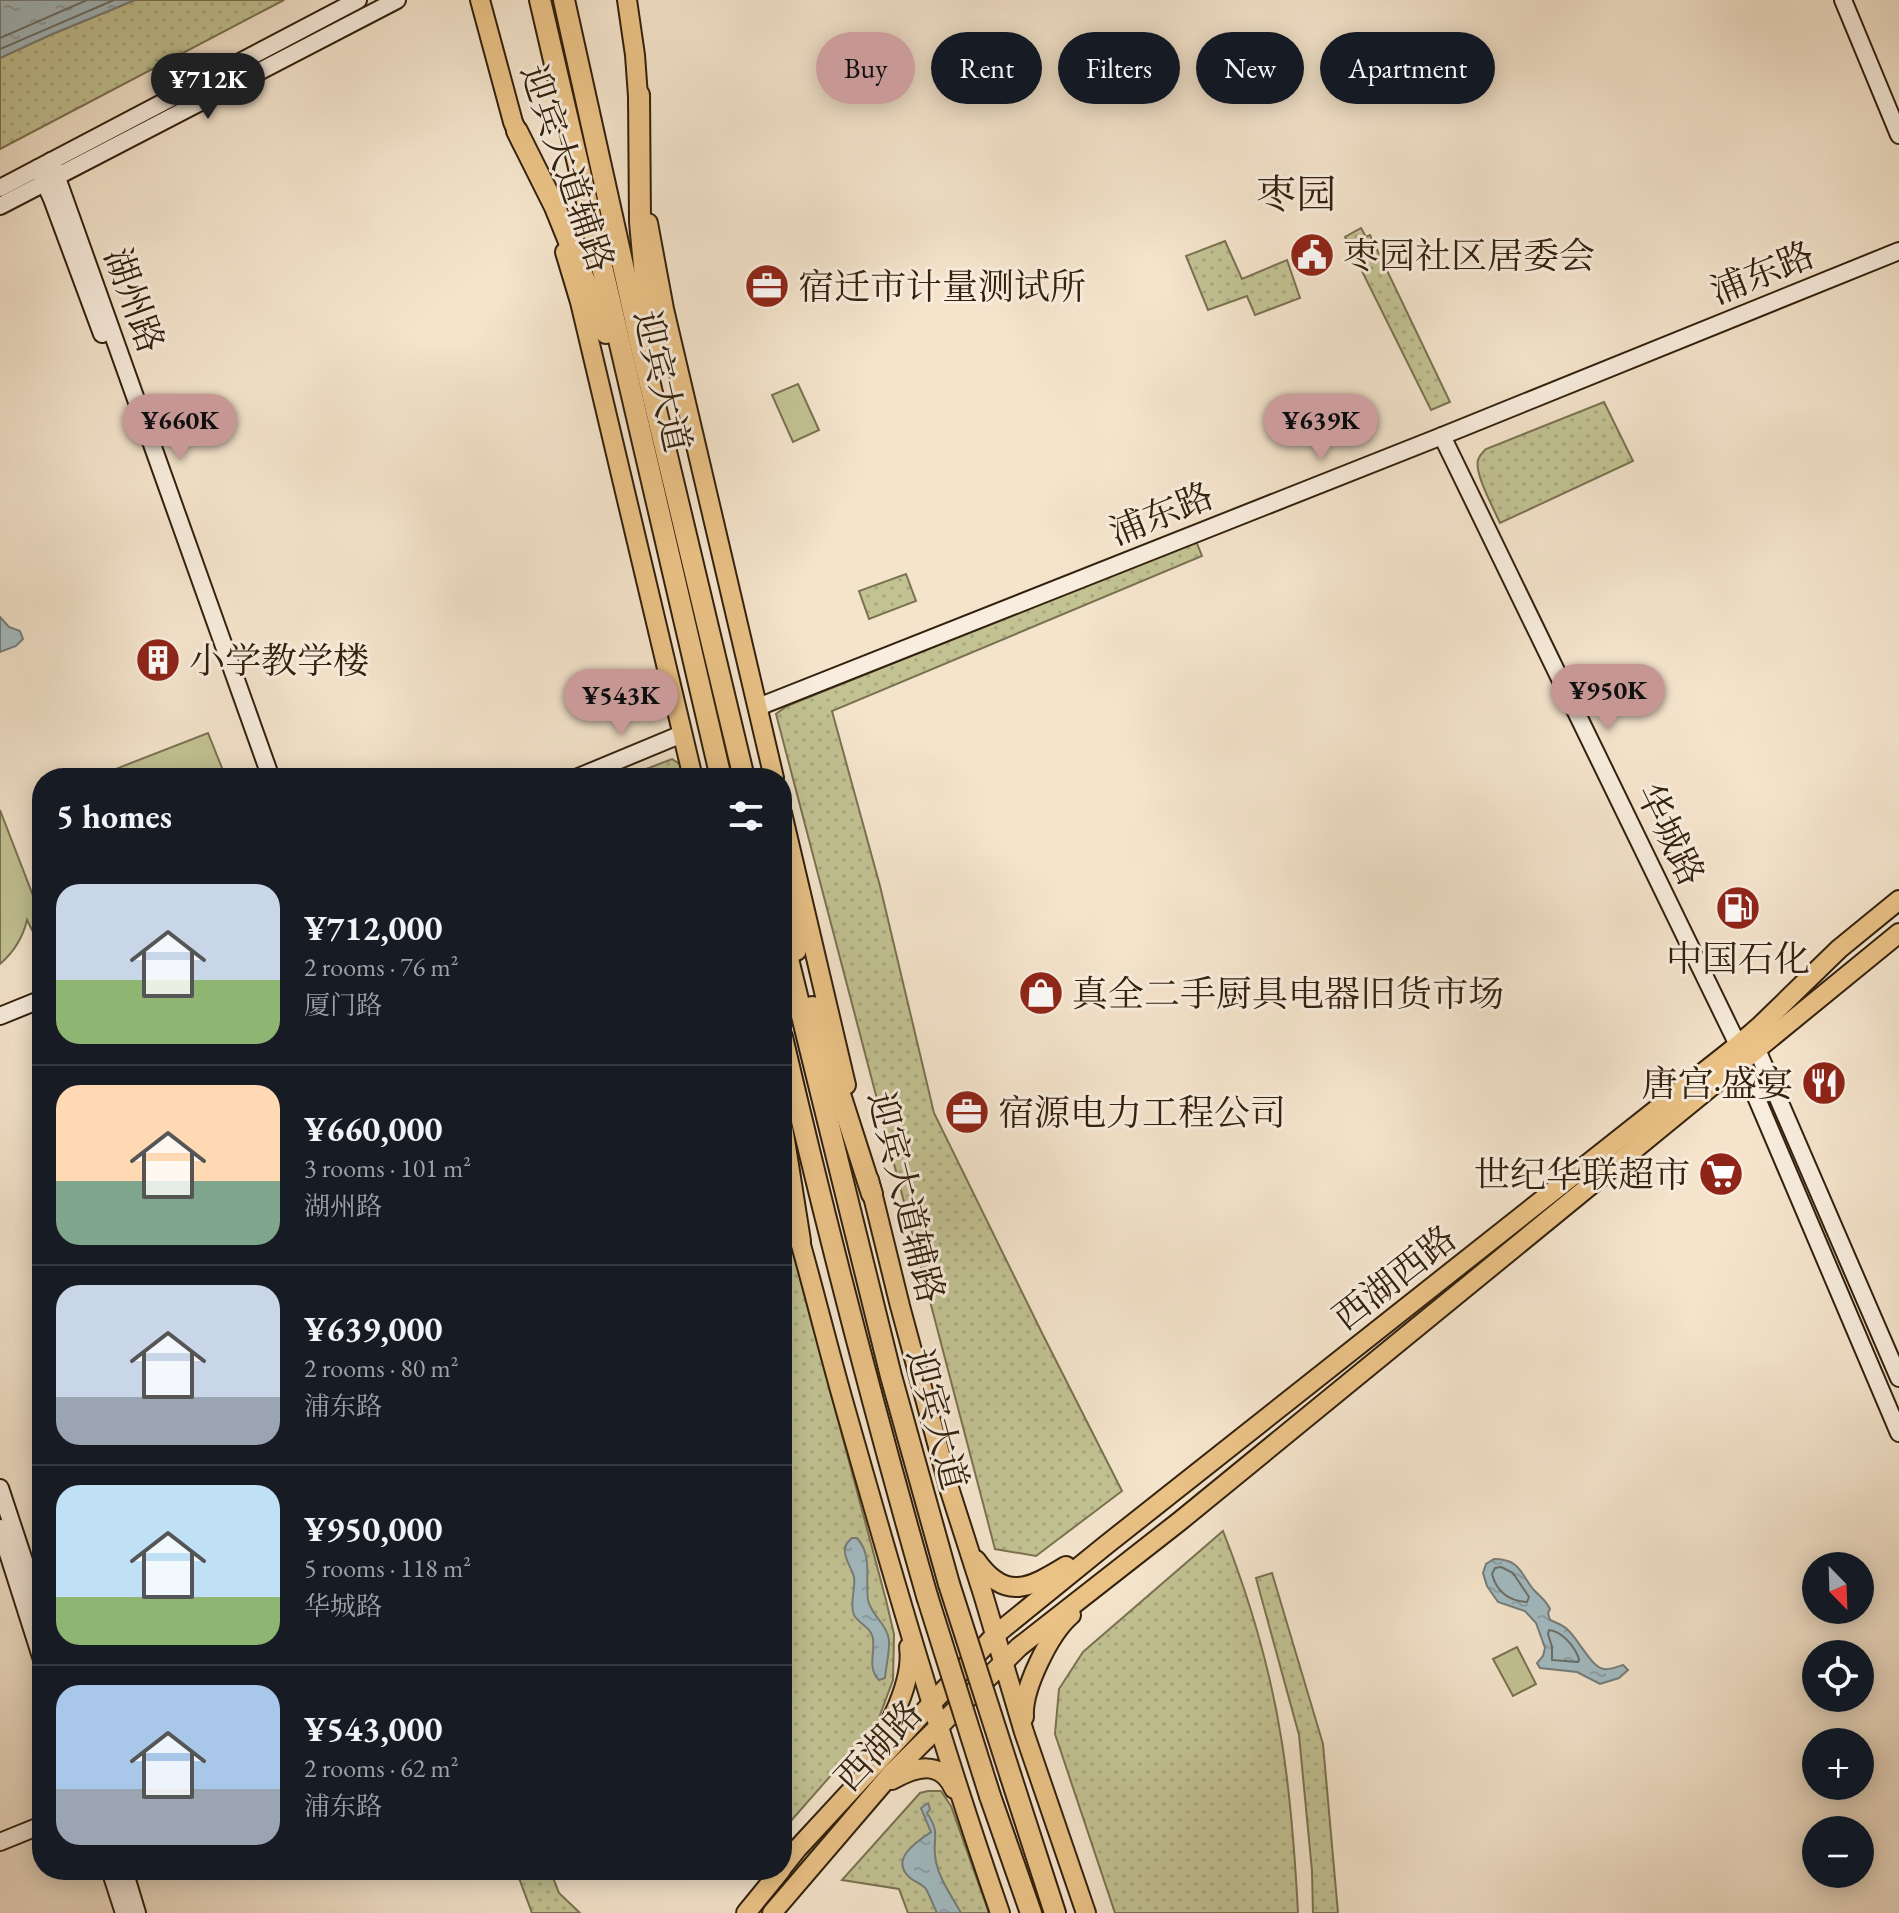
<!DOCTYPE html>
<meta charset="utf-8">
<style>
:root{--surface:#171b24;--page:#20242c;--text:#f1f3f6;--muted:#9ea1a6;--line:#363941;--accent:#c59692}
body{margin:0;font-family:"EB Garamond","Noto Serif SC",serif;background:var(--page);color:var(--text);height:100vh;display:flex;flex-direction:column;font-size:30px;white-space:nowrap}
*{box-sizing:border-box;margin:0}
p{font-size:26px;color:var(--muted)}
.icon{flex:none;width:44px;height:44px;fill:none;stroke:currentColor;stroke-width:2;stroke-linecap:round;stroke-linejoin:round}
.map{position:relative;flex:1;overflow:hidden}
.drawer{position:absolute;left:32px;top:768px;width:760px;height:1112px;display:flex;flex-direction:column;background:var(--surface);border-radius:32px;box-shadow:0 4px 20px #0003}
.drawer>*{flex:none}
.guide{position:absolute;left:816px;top:32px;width:760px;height:72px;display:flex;gap:16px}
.needle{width:52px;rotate:157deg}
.controls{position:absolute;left:1802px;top:1552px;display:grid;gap:16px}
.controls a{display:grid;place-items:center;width:72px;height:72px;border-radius:50%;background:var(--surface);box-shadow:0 4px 20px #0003;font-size:40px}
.price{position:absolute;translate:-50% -68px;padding:0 18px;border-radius:28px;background:var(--accent);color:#111;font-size:26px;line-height:52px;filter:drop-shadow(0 2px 4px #0008)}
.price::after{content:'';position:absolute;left:50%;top:48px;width:24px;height:18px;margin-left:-12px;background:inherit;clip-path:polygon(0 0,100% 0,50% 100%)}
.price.active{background:#222;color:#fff}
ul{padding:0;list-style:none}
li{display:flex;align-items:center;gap:24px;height:200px;padding:0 24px}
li+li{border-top:2px solid var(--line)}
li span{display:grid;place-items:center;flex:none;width:224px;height:160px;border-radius:24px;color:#555}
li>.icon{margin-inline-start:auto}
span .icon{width:96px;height:96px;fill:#fffc;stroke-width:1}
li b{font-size:34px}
h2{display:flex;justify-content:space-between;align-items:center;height:96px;padding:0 24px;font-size:34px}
.pill{padding:0 28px;border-radius:36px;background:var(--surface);box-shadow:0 4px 20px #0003;font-size:28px;line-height:72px}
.pill.active{background:var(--accent);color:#111}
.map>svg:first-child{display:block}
.green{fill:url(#green-dots);stroke:#7a7250;stroke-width:2}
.pitch{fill:#c2c293;stroke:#7a7250;stroke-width:2}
.water{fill:url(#water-ripples);stroke:#767d7a;stroke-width:2}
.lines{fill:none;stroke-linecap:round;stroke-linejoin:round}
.shore{stroke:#6a6e68;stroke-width:2}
.secondary-casing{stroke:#33210d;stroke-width:20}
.primary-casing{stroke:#33210d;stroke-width:22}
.highway-casing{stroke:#33210d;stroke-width:24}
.secondary{stroke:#f8edde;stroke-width:16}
.primary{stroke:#eac286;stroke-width:18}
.highway{stroke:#eac286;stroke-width:20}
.highway-bridge-casing{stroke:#33210d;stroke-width:24;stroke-linecap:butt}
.highway-bridge{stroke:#eac286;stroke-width:20}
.labels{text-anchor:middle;stroke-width:6;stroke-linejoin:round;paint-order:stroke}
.street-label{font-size:36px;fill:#33210d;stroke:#f8edde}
.poi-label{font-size:36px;fill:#33210d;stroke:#f8edde;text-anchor:start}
.quarter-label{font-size:40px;fill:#33210d;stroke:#f8edde}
</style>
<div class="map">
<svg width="1899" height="1913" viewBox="0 0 1899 1913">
<defs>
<pattern id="green-dots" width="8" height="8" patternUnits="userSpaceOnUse" patternTransform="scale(2)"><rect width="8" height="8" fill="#c2c293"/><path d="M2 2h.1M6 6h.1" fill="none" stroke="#a7a67e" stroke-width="1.8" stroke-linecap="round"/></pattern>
<pattern id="water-ripples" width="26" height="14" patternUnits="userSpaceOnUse" patternTransform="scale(2)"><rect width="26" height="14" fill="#a2bbc2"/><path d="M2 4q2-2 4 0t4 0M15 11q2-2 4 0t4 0" fill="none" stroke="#8ca0a6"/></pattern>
</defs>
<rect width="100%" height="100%" fill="#f4e4cc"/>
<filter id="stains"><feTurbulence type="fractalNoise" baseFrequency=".0025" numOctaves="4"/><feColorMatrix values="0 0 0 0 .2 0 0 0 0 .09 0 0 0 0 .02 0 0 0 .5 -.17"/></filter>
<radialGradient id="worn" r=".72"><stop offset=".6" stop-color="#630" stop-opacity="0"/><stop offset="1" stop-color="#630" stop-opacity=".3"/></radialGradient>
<!-- green -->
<g class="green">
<path d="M 135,0 L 284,0 L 0,149 L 0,58 L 50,35 Z"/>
<path d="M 1361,228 L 1366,237 L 1370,235 L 1450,402 L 1431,410 L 1345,237 Z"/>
<path d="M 1225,241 L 1242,279 L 1287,260 L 1300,298 L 1255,315 L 1247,296 L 1208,310 L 1186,256 Z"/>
<path d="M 1604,402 L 1633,461 L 1500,523 C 1494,509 1474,473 1478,460 C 1480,454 1482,453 1486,449 Z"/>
<path d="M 1196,541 L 1202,556 L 832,711 L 880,886 L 934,1113 L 1043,1335 L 1122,1491 L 1036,1556 L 995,1549 L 776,714 L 787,706 Z"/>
<path d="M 906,574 L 916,601 L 869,619 L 859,591 Z"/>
<path d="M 672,759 L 689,770 L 691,778 L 623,778 Z"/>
<path d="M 782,1210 L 886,1600 L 894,1634 L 893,1680 L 877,1723 L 782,1831 Z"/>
<path d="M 1223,1531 C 1249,1597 1271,1672 1282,1743 C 1291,1799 1295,1856 1298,1913 L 1115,1913 L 1055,1734 L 1059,1689 L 1083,1652 Z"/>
<path d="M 1272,1573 L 1323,1744 L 1338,1913 L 1313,1913 L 1312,1871 L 1299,1735 L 1256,1578 Z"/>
<path d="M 928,1791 L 941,1791 L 951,1806 L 989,1913 L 908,1913 L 899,1889 L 842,1880 L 920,1793 Z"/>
<path d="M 516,1870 L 550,1870 L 559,1893 L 580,1913 L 532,1913 Z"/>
</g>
<!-- pitch -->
<g class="pitch">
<path d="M 798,384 L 819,430 L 793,442 L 772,395 Z"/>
<path d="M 208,733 L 226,778 L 115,778 L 113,770 Z"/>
<path d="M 0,810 L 42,919 L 42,926 L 32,930 L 27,920 C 23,937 14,952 0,964 Z"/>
<path d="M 1517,1647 L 1536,1684 L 1513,1696 L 1493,1659 Z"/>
</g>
<!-- water -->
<g class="water">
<path d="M 0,0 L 135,0 L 50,35 L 0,58 Z"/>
<path d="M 0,617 L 9,627 L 20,631 L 23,639 L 16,646 L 0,652 Z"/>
<path d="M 852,1538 L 857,1538 C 873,1556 865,1579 868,1600 C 871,1615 887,1624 889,1640 C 890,1651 886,1666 885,1678 L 879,1680 C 867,1668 875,1654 873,1639 C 872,1628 859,1624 854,1615 C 849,1602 856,1590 854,1577 C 852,1568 843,1558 845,1548 C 846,1542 848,1542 852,1538 Z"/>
<path d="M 1494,1559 C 1519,1559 1520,1572 1533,1589 C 1539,1596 1546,1600 1550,1609 L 1548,1613 L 1550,1620 C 1557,1623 1563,1625 1568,1630 C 1578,1639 1592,1668 1604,1669 C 1609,1670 1617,1667 1623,1665 L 1628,1670 L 1619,1678 L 1600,1684 L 1577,1672 L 1540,1668 L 1537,1663 L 1543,1656 L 1545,1648 L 1536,1623 L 1525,1611 L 1498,1602 L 1487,1586 L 1483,1573 L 1486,1564 Z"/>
<path d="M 928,1803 L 930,1809 L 927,1813 C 942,1835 931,1839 936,1862 C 940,1881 952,1896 961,1913 L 937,1913 C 933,1905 930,1896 926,1889 C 922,1883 914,1882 909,1877 C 890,1859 916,1842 931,1832 L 921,1808 Z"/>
</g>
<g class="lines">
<!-- shore -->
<g class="shore">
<path d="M 0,38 L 87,0"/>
<path d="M 0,49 L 114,0"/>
<path d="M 1501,1567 L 1513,1573 L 1529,1597 L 1527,1602 C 1509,1601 1497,1593 1492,1574 L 1495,1568 Z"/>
<path d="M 1549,1630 C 1562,1631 1575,1647 1579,1659 L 1578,1662 L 1552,1660 L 1552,1647 L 1548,1634 Z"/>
</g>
<!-- secondary casing -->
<g class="secondary-casing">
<g id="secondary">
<path d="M 1843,0 L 1899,135"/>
<path d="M 51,161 L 271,778"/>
<path d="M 38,168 L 52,199 L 102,334"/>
<path d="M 0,188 L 358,0"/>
<path d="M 0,206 L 397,0"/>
<path d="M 1442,436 L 1738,1045"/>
<path d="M 758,707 L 1442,436 L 1899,251"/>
<path d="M 576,778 L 682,734"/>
<path d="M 0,1016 L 42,999"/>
<path d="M 1752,1038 L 1899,1378"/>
<path d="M 1737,1052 L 1899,1433"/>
<path d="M 0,1488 L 42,1615"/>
<path d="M 0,1528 L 42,1660"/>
<path d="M 0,1842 L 42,1825"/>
<path d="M 110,1870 L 124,1913"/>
<path d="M 124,1870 L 137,1913"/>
</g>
</g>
<!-- primary casing -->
<g class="primary-casing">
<g id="primary">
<path d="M 480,0 L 513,122 L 522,143"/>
<path d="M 627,0 L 635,55 L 639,110"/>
<path d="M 648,223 L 664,309 L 774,778"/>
<path d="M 565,252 L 580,302 L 693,778"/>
<path d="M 782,813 L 846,1085"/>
<path d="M 869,1180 L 900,1306 L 950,1491 L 983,1594 L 1024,1732 L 1086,1913"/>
<path d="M 796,1227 C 812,1283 826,1340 842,1397 C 891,1570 941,1743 1000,1913"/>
<path d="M 976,1560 C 1005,1602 1030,1588 1066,1566"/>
<path d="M 1024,1717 C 1022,1689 1050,1633 1071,1615"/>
<path d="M 867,1759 C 888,1732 914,1681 909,1647"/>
<path d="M 892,1780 C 915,1767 941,1759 954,1789"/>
<path d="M 782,1868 L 798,1848 L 995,1635 L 1106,1545 L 1738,1045 L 1761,1025 L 1839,949 L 1899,900"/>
<path d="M 746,1913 L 781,1870"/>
<path d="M 772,1913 L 891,1774 L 1019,1647 L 1180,1521 L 1899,933"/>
</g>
</g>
<!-- highway casing -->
<g class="highway-casing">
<g id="highway">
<path d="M 540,0 L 721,778"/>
<path d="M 564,0 L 642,351 L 744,778"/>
<path d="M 639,95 L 640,222 L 647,299 L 654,346"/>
<path d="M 517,131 L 555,207 L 606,333"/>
<path d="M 782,894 L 796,950"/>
<path d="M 782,935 L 891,1376 L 949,1584"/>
<path d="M 812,1007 L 872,1194"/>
<path d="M 782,1037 C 826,1225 874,1411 927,1596"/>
<path d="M 782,1127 L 800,1241"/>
<path d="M 1011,1777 L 1055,1913"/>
<path d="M 990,1796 L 1031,1913"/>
</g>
</g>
<!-- secondary -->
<use href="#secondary" class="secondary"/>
<!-- primary -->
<use href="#primary" class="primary"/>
<!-- highway -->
<use href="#highway" class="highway"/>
<!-- highway-bridge casing -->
<g class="highway-bridge-casing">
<g id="highway-bridge">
<path d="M 949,1584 L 1011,1777"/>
<path d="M 927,1596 L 990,1796"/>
</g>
</g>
<!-- highway-bridge -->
<use href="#highway-bridge" class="highway-bridge"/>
</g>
<!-- icons -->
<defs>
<g id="civic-disc" transform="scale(2.3)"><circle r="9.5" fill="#8f2418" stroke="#f8edde"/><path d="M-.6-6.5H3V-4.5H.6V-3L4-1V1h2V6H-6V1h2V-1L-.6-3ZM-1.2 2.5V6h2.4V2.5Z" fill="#fff"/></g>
<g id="office-disc" transform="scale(2.3)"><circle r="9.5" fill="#8f2418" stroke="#f8edde"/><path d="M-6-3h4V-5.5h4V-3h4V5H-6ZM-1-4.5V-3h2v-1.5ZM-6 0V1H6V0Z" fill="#fff"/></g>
<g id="building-disc" transform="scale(2.3)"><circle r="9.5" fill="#8f2418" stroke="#f8edde"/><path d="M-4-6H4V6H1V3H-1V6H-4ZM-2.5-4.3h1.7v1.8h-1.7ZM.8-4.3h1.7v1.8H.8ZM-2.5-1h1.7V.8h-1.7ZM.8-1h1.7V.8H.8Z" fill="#fff"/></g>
<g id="fuel-disc" transform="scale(2.3)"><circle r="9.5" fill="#8f2418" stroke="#f8edde"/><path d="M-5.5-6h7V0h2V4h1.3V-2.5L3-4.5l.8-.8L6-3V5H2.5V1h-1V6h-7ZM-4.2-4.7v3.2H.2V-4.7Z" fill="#fff"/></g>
<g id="shop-disc" transform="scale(2.3)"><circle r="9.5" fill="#8f2418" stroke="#f8edde"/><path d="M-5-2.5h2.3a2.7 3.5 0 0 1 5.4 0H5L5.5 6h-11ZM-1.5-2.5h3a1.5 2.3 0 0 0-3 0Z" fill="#fff"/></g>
<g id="restaurant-disc" transform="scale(2.3)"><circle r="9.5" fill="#8f2418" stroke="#f8edde"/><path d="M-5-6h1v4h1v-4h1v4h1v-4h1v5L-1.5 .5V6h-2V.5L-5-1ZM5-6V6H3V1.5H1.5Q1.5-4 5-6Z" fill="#fff"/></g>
<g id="supermarket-disc" transform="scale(2.3)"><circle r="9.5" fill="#8f2418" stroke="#f8edde"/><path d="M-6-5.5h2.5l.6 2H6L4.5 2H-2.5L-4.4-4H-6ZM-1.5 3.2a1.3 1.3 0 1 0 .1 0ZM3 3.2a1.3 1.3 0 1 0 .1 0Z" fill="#fff"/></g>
</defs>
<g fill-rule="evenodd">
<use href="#civic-disc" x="1312" y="255"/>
<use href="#office-disc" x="767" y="286"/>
<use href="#building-disc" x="158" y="660"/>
<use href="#fuel-disc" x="1738" y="908"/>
<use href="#shop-disc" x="1041" y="993"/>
<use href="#restaurant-disc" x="1824" y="1083"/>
<use href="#office-disc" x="967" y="1112"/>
<use href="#supermarket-disc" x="1721" y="1174"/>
</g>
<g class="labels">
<!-- street labels -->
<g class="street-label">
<text transform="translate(568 168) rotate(71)" y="13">迎宾大道辅路</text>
<text transform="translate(1762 272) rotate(-22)" y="13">浦东路</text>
<text transform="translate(135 300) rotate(70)" y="13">湖州路</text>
<text transform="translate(663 381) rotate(77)" y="13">迎宾大道</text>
<text transform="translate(1161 513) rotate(-22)" y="13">浦东路</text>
<text transform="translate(1671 834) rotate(64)" y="13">华城路</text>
<text transform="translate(907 1197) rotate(76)" y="13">迎宾大道辅路</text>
<text transform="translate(1394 1277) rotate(-38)" y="13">西湖西路</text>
<text transform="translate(938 1419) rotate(75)" y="13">迎宾大道</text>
<text transform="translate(878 1745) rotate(-47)" y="13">西湖路</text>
</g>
<!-- poi labels -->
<g class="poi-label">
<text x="1343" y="268">枣园社区居委会</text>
<text x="798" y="299">宿迁市计量测试所</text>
<text x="189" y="673">小学教学楼</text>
<text x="1738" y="971" text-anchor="middle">中国石化</text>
<text x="1072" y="1006">真全二手厨具电器旧货市场</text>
<text x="1793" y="1096" text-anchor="end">唐宫·盛宴</text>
<text x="998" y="1125">宿源电力工程公司</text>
<text x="1690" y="1187" text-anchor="end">世纪华联超市</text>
</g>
<!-- quarter labels -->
<g class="quarter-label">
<text x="1296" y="208">枣园</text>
</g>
</g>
<rect width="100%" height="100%" filter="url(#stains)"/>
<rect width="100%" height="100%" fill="url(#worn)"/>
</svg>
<div class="controls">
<a><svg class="needle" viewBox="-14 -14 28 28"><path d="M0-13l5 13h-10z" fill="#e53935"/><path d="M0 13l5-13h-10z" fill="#9ea1a6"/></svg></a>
<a><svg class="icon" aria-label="locate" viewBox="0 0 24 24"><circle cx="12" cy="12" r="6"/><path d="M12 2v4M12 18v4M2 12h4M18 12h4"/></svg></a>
<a>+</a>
<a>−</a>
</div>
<b class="price active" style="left:208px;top:121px">¥712K</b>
<b class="price" style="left:180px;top:462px">¥660K</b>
<b class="price" style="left:1321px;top:462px">¥639K</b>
<b class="price" style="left:1608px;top:732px">¥950K</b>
<b class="price" style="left:621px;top:737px">¥543K</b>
<div class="guide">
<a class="pill active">Buy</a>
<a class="pill">Rent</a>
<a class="pill">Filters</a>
<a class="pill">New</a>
<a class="pill">Apartment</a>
</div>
<section class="drawer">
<h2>5 homes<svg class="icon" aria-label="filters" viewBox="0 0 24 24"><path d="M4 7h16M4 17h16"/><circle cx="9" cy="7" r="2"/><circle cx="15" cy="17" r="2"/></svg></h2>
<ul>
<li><span style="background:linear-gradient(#c9d6e8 60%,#8fb573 0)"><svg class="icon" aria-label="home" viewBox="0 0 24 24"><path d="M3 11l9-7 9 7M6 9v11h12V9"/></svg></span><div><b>¥712,000</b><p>2 rooms · 76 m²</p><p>厦门路</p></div></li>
<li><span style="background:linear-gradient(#ffd9b3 60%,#7fa58c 0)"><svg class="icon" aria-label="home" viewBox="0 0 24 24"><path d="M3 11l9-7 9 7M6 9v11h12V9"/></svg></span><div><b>¥660,000</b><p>3 rooms · 101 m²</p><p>湖州路</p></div></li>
<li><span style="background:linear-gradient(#c9d6e8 70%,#9aa5b1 0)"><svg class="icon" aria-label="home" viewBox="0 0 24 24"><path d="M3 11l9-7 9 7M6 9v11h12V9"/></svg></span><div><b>¥639,000</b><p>2 rooms · 80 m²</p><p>浦东路</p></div></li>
<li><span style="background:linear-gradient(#bfe0f5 70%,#8fb573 0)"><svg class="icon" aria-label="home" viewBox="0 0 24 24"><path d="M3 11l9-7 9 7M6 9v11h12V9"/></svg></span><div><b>¥950,000</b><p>5 rooms · 118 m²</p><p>华城路</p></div></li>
<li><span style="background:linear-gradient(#a9c7e8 65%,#9aa5b1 0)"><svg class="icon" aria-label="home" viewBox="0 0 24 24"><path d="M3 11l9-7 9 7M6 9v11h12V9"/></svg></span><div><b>¥543,000</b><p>2 rooms · 62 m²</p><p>浦东路</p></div></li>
</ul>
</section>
</div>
